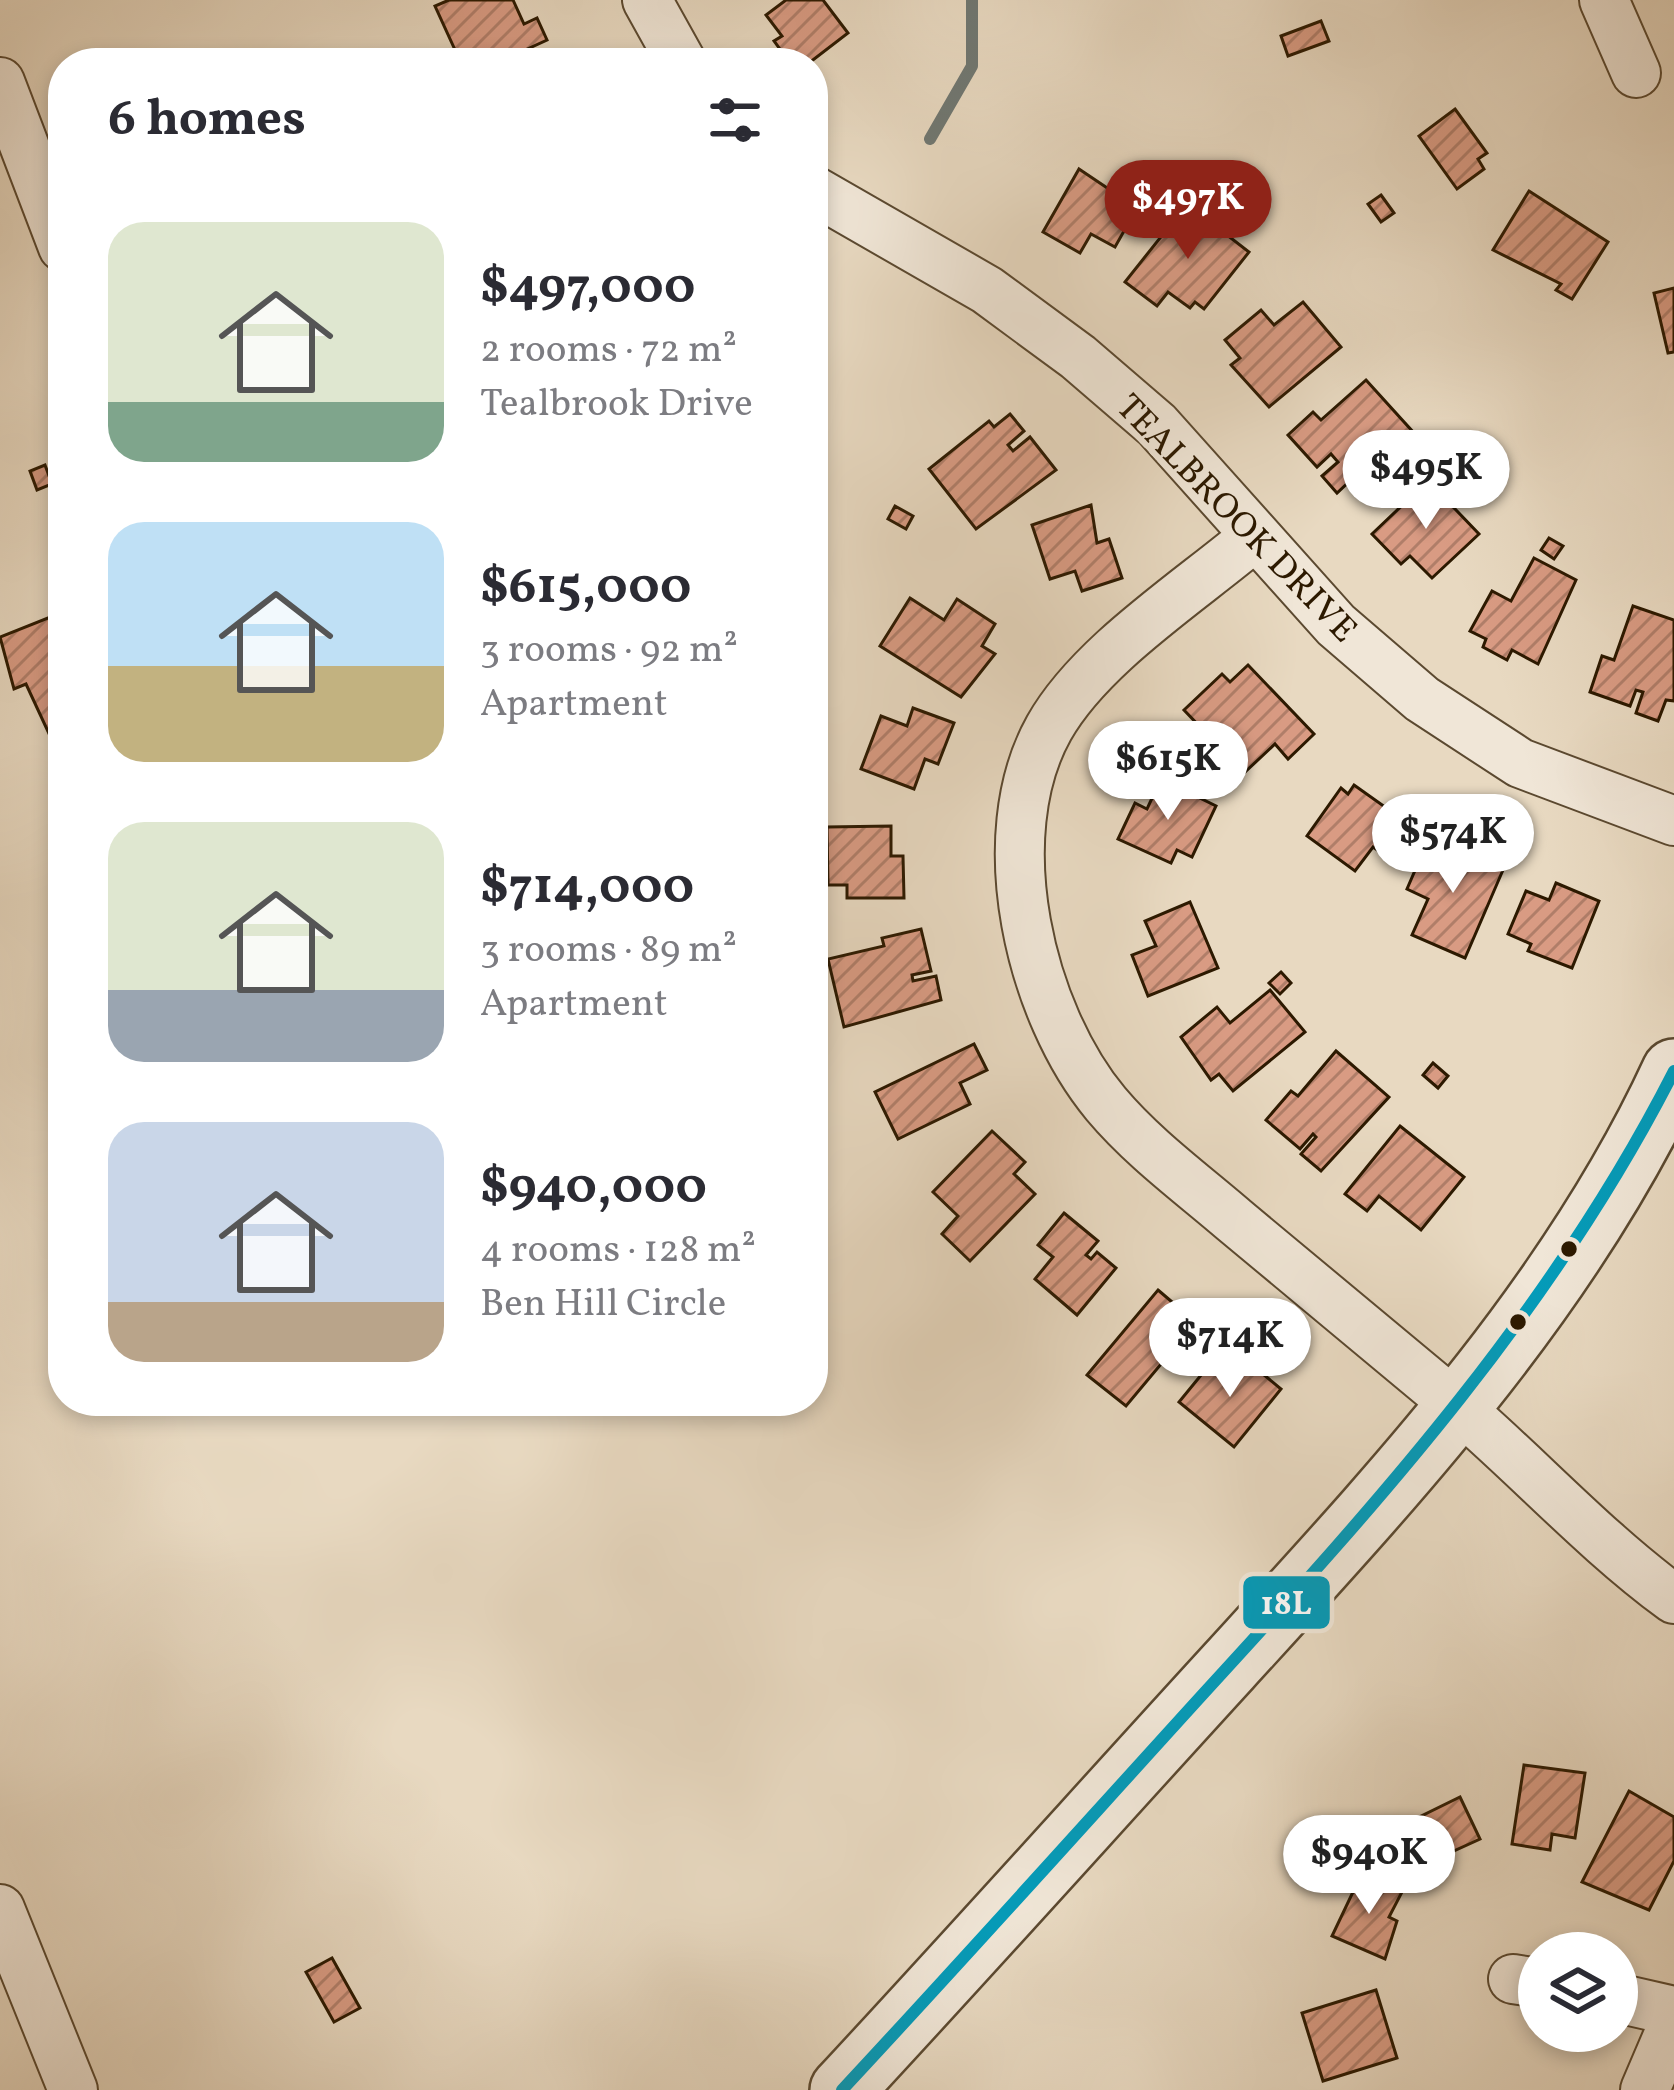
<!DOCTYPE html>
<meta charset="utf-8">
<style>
:root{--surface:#fff;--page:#f7f7f7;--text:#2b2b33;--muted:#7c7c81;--accent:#8f2418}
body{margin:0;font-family:Vollkorn,serif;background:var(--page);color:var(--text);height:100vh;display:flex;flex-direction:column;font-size:45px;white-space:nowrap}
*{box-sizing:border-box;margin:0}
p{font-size:39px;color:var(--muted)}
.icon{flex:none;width:66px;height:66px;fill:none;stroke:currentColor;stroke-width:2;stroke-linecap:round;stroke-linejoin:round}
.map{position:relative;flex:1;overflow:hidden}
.side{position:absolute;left:48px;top:48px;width:780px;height:1368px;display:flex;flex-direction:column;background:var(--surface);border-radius:48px;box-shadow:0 6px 18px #0003}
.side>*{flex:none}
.fabs{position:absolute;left:1518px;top:1932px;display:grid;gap:24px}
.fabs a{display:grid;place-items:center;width:120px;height:120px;border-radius:50%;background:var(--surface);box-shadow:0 6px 18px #0003;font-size:60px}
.price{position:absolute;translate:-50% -102px;padding:0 27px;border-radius:42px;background:#fff;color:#222;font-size:39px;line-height:78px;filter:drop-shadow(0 3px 6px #0008)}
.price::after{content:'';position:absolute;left:50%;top:72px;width:36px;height:27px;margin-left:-18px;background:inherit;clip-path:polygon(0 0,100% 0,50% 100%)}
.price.current{background:var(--accent);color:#fff}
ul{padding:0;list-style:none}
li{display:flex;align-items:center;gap:36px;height:300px;padding:0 60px}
li span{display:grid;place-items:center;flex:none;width:336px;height:240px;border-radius:36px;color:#555}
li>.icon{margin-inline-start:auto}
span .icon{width:144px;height:144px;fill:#fffc;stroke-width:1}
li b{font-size:51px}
h2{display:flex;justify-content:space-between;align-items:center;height:144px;padding:0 60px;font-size:51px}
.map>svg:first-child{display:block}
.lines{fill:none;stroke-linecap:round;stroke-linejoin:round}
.stream{stroke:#707873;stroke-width:12}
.building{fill:url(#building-hatch);stroke:#2c1900;stroke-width:3}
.minor-casing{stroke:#5b4930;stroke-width:52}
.tertiary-casing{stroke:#5b4930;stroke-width:68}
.minor{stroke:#f0e6d7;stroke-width:48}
.tertiary{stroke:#f0e6d7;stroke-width:63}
.bus-1-casing{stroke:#f0e6d7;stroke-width:21}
.bus-1{stroke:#049bb9;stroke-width:12}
.bus-dot{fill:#2c1900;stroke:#f0e6d7;stroke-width:4.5}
.labels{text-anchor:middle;stroke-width:12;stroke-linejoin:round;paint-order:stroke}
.street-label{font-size:36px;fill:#2c1900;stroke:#f0e6d7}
.line-badge{stroke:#f0e6d7;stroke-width:4.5}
.badge-label{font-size:33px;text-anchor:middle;font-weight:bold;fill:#fff}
</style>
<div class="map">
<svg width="1674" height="2090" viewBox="0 0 1674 2090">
<defs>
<pattern id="building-hatch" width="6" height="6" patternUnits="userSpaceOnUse" patternTransform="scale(3)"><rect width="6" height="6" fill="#d99b83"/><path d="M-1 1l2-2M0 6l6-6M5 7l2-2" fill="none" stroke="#b07e69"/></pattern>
</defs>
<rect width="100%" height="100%" fill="#e8d9c1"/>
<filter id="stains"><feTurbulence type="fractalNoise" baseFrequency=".00167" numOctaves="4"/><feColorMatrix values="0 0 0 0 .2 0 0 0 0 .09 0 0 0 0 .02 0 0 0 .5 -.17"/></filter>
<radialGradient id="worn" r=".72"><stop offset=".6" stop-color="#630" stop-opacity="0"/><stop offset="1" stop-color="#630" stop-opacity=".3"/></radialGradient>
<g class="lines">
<!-- stream -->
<path class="stream" d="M 930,139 L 972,66 L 972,0"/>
</g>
<!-- building -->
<g class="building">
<path d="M 449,0 L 513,0 L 524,24 L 537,18 L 547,40 L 497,63 L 461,63 L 435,6 Z"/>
<path d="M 786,0 L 823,0 L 848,33 L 809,63 L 790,63 L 774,41 L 782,36 L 766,15 Z"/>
<path d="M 1321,21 L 1329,41 L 1288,56 L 1281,36 Z"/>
<path d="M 1455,109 L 1487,153 L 1478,159 L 1484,169 L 1457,189 L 1419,136 Z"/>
<path d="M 1079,169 L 1137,208 L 1115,247 L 1091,234 L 1080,253 L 1043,232 Z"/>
<path d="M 1529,191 L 1608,242 L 1572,299 L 1556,290 L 1561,284 L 1493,250 Z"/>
<path d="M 1381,195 L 1394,213 L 1381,222 L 1368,204 Z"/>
<path d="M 1187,204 L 1249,252 L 1204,309 L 1195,302 L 1190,308 L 1168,292 L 1157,306 L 1125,282 Z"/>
<path d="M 1674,288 L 1674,352 L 1668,353 L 1654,293 Z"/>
<path d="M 1303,302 L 1341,347 L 1269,407 L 1231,365 L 1240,358 L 1225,340 L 1261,310 L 1274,325 Z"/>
<path d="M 1366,380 L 1414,433 L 1357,485 L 1352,479 L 1337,493 L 1322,476 L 1338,462 L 1331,454 L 1317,467 L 1288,435 L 1313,412 L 1321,420 Z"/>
<path d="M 1010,414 L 1024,431 L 1008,445 L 1013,451 L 1030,437 L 1056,470 L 976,529 L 929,469 L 989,421 L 994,427 Z"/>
<path d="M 45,465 L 52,484 L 37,490 L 30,471 Z"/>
<path d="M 1434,487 L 1479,534 L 1432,578 L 1410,556 L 1401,564 L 1372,534 L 1413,495 L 1420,501 Z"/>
<path d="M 1091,505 L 1097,543 L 1109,539 L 1122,578 L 1082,591 L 1075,571 L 1050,579 L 1032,525 Z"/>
<path d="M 895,506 L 913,516 L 906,529 L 888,519 Z"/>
<path d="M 1549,538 L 1563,546 L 1554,559 L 1541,550 Z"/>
<path d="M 1534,558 L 1576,580 L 1538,664 L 1512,650 L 1507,660 L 1483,647 L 1486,639 L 1470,631 L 1492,591 L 1511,601 Z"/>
<path d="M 910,598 L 944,620 L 957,599 L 995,624 L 982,646 L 995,654 L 961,697 L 880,646 Z"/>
<path d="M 1633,606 L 1674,620 L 1674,701 L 1666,700 L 1658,721 L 1636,713 L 1643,692 L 1636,690 L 1630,706 L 1590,692 L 1602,656 L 1614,660 Z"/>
<path d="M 63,612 L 63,749 L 57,751 L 26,684 L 14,689 L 0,637 Z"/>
<path d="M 1248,665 L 1314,734 L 1288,759 L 1275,744 L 1244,773 L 1184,710 L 1222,674 L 1230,682 Z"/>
<path d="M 913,708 L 954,723 L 938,764 L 925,759 L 914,789 L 861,769 L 881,716 L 907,726 Z"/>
<path d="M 1161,779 L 1216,806 L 1192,857 L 1177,850 L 1171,863 L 1118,839 L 1135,803 L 1147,809 Z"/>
<path d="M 1354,785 L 1409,824 L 1386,856 L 1373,847 L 1355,871 L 1307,836 L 1341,788 L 1348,794 Z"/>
<path d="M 891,826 L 891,856 L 903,856 L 904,898 L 847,898 L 847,885 L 828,885 L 827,827 Z"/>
<path d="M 1455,842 L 1503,870 L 1465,958 L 1412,935 L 1428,899 L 1407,889 L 1426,845 L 1449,855 Z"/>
<path d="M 1556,883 L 1599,901 L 1572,968 L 1528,951 L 1531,944 L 1508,934 L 1526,891 L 1549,900 Z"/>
<path d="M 1190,902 L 1218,968 L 1148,996 L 1132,955 L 1156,946 L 1145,921 Z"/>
<path d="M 921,929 L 931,971 L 912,975 L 913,981 L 936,976 L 941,1000 L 844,1027 L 828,959 L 884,946 L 882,938 Z"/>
<path d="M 1281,972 L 1291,983 L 1280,994 L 1269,983 Z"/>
<path d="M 1270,990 L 1305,1032 L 1233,1091 L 1219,1074 L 1211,1080 L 1181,1037 L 1217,1007 L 1230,1023 Z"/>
<path d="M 974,1044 L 987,1070 L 960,1083 L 970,1104 L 898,1139 L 875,1092 Z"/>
<path d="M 1336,1051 L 1389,1097 L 1321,1171 L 1301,1154 L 1316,1137 L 1313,1134 L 1300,1149 L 1266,1120 L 1291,1091 L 1298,1096 Z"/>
<path d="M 1433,1063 L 1448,1076 L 1438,1088 L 1423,1075 Z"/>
<path d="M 1400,1126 L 1464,1177 L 1421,1230 L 1379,1196 L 1367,1211 L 1345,1194 Z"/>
<path d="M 992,1131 L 1025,1162 L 1014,1174 L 1035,1194 L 970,1261 L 942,1234 L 958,1216 L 933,1192 Z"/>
<path d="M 1064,1213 L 1098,1241 L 1086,1255 L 1091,1259 L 1097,1252 L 1116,1268 L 1077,1315 L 1035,1279 L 1053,1257 L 1038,1245 Z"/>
<path d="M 1158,1290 L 1178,1307 L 1159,1331 L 1177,1345 L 1126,1406 L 1087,1375 Z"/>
<path d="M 1246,1360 L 1281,1389 L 1234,1447 L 1179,1402 L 1211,1363 L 1230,1379 Z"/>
<path d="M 1524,1765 L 1585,1773 L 1575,1838 L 1552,1834 L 1550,1850 L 1512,1844 Z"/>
<path d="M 1629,1791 L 1674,1817 L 1674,1861 L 1649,1910 L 1582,1882 Z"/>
<path d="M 1460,1797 L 1480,1839 L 1443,1856 L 1450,1869 L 1429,1880 L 1403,1825 Z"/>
<path d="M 1362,1873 L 1402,1892 L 1389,1917 L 1397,1921 L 1385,1959 L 1332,1936 Z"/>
<path d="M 332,1958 L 360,2008 L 334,2022 L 306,1972 Z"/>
<path d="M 1376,1990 L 1397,2058 L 1323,2081 L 1302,2013 Z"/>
</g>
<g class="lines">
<!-- minor casing -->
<g class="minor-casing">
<g id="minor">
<path d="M 647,0 L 682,63"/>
<path d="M 1604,0 L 1636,73"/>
<path d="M 0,82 L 63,247"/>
<path d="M 813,190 L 987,290 L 1078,357 L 1157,425 L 1336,625 L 1422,699 L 1520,763 L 1674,821"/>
<path d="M 1254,537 C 1189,592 1090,655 1049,728 C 988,837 1030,1013 1106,1104 C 1143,1148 1191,1183 1234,1220 C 1304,1278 1374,1336 1443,1394 C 1522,1460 1592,1539 1674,1599"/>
<path d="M 0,1909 L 73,2090"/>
<path d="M 1513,1979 L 1539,1983"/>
<path d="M 1617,1998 L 1674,2011"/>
<path d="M 1645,2090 L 1674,2022"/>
</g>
</g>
<!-- tertiary casing -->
<g class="tertiary-casing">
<path id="tertiary" d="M 842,2090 C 972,1950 1100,1807 1229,1666 C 1395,1484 1570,1297 1674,1071"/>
</g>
<!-- minor -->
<use href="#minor" class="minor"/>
<!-- tertiary -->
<use href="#tertiary" class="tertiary"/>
<!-- bus-1 casing -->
<g class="bus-1-casing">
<path id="bus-1" d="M 842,2090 C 964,1959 1083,1826 1204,1693 C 1382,1499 1554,1307 1674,1071"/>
</g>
<!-- bus-1 -->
<use href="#bus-1" class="bus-1"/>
</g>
<!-- markers -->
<g class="bus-dot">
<circle cx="1569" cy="1249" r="10"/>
<circle cx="1518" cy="1322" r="10"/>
</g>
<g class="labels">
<!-- street labels -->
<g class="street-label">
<text transform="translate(1238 517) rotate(46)" y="13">TEALBROOK DRIVE</text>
</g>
</g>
<rect class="line-badge" x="1241" y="1574" width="91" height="57" rx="12" fill="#049bb9"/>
<g class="badge-label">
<text x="1286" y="1614">18L</text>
</g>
<rect width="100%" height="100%" filter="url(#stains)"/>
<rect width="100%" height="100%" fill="url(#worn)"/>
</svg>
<div class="fabs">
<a><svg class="icon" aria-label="layers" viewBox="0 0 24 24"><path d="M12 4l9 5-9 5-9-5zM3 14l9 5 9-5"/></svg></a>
</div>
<b class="price current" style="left:1188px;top:262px">$497K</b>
<b class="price" style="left:1426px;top:532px">$495K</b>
<b class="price" style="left:1168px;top:823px">$615K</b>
<b class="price" style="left:1453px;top:896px">$574K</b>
<b class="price" style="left:1230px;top:1400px">$714K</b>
<b class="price" style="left:1369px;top:1917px">$940K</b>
<section class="side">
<h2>6 homes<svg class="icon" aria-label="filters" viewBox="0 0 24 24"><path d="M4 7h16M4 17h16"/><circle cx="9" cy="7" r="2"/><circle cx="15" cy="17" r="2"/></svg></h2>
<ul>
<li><span style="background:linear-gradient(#dfe7d0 75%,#7fa58c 0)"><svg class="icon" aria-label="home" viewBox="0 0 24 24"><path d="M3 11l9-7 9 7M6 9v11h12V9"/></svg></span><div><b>$497,000</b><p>2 rooms · 72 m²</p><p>Tealbrook Drive</p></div></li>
<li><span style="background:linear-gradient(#bfe0f5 60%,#c2b280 0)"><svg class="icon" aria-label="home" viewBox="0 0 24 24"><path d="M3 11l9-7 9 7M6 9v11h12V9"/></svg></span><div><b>$615,000</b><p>3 rooms · 92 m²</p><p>Apartment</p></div></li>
<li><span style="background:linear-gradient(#dfe7d0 70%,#9aa5b1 0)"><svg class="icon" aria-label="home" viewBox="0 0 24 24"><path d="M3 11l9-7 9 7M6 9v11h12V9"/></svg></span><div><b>$714,000</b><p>3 rooms · 89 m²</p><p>Apartment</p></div></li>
<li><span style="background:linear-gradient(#c9d6e8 75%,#b9a48a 0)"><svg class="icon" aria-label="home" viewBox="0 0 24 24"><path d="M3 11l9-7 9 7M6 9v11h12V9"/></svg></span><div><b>$940,000</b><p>4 rooms · 128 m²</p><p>Ben Hill Circle</p></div></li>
</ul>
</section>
</div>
